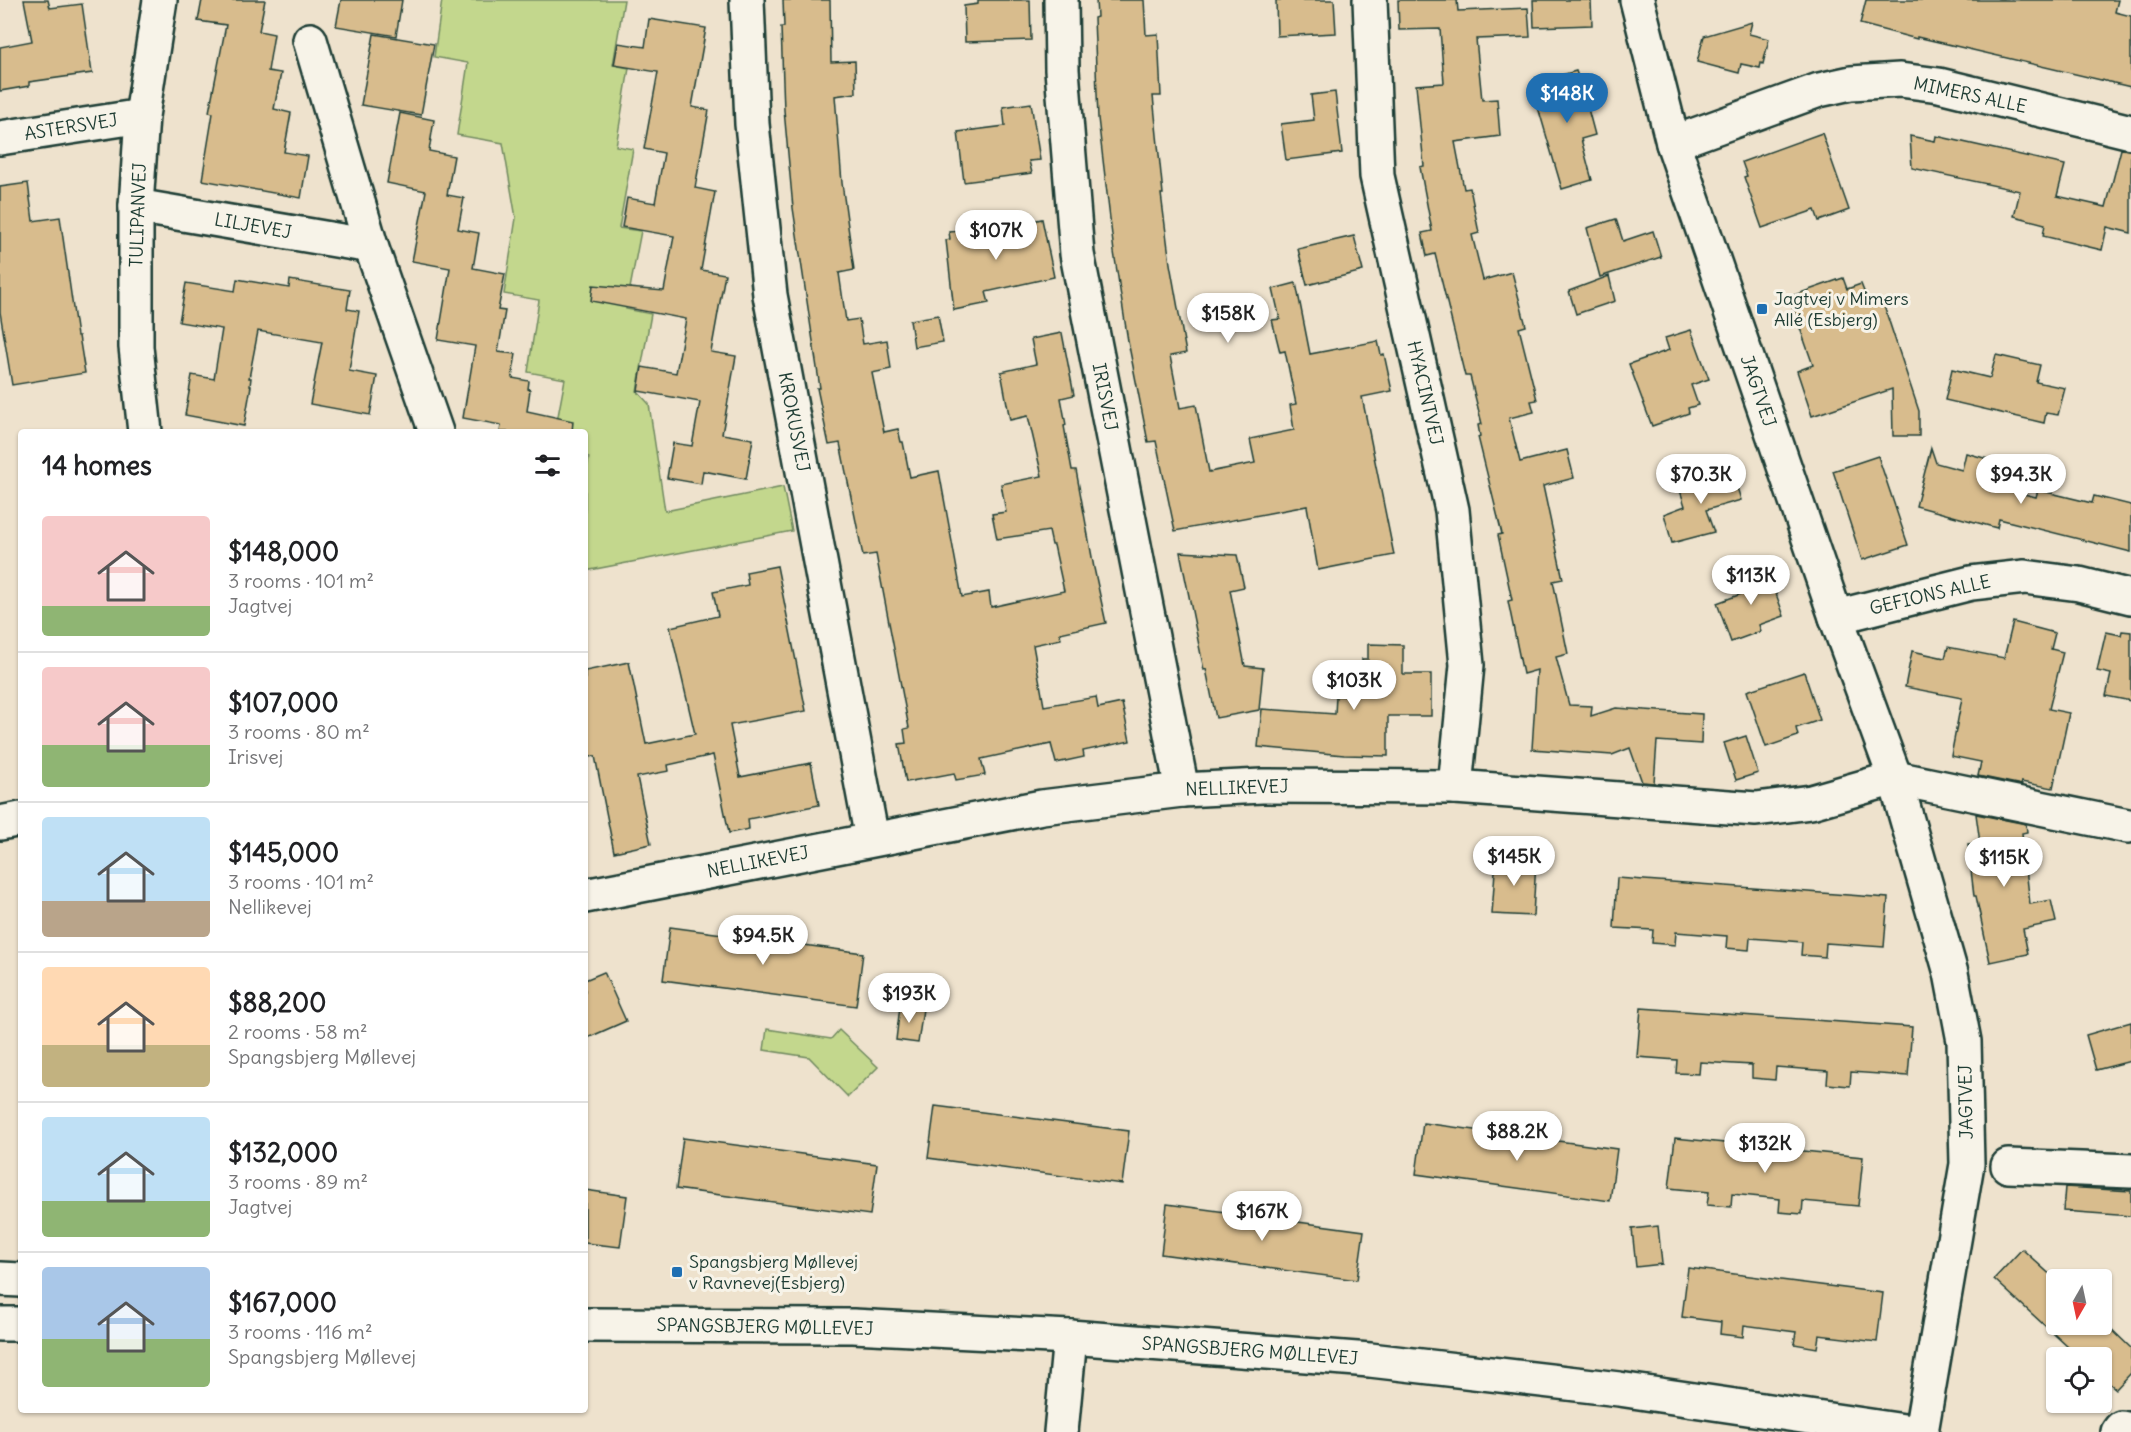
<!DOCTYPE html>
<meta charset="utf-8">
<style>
:root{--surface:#fff;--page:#f2f2f2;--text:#202124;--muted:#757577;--line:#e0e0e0;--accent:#1f6fb2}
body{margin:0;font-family:Delius,sans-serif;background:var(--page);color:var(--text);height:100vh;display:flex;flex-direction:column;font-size:22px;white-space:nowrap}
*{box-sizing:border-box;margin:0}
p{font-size:20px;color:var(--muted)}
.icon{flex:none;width:33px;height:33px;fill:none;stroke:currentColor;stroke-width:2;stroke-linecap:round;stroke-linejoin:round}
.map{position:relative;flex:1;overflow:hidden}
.panel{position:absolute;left:18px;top:429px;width:570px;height:984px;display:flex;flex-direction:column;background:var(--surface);border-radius:6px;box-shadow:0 2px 4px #0004}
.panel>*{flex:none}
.needle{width:39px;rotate:189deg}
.fabs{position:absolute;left:2046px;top:1269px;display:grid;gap:12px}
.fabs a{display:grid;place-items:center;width:66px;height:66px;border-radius:6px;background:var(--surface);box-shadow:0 2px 4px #0004;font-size:30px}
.price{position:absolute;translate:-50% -51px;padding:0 14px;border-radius:21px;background:#fff;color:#222;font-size:20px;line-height:39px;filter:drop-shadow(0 2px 3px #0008)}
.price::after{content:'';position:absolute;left:50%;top:36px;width:18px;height:14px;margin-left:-9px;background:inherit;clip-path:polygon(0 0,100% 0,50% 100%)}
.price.current{background:var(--accent);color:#fff}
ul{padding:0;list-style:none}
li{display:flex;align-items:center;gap:18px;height:150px;padding:0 24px}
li+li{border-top:2px solid var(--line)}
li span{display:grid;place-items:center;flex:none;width:168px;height:120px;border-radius:6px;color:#555}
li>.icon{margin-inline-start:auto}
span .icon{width:72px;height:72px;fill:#fffc;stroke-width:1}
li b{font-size:26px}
h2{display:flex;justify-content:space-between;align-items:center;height:72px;padding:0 24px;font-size:26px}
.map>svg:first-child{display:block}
.green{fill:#c3d78d;stroke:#718a60;stroke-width:1.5}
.building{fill:#d8bc8d;stroke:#1f3d34;stroke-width:1.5}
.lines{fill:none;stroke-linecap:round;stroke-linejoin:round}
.minor-casing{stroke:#1f3d34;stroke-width:38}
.minor{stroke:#f7f3e8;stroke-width:33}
.poi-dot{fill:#1f6fb2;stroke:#f7f3e8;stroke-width:2}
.labels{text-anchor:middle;stroke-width:6;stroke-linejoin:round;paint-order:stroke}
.street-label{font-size:18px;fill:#1f3d34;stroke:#f7f3e8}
.poi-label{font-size:18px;fill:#1f3d34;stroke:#f7f3e8;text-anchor:start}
</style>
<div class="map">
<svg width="2131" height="1432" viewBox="0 0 2131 1432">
<rect width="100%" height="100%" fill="#eee2cd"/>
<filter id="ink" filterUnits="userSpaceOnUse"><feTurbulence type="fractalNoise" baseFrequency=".0167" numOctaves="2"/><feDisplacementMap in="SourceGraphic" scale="12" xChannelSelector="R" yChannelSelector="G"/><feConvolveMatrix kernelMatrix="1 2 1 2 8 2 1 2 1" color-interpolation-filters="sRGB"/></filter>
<g filter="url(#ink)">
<!-- green -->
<g class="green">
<path d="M 442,0 L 624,0 L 613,65 L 629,68 L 616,146 L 633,149 L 619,228 L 641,231 L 626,309 L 651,314 L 637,391 L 649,404 L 665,511 L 783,487 L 792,531 L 585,571 L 585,479 L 589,457 L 585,456 L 585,432 L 555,432 L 565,379 L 528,372 L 539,300 L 504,294 L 516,218 L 503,143 L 457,135 L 468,63 L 434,57 Z"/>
<path d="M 767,1029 L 831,1039 L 839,1030 L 878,1067 L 848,1097 L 809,1057 L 764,1050 Z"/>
</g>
<!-- building -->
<g class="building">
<path d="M 24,0 L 48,0 L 50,8 L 82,4 L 92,73 L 29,82 L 29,86 L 0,91 L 0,47 L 32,41 Z"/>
<path d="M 202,0 L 265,0 L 259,31 L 274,34 L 268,71 L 281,73 L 274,109 L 291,113 L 284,152 L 308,156 L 301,198 L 202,180 L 213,113 L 209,112 L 226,25 L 198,21 Z"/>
<path d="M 341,0 L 402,0 L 396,36 L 336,26 Z"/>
<path d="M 783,0 L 830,0 L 831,62 L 855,61 L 856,93 L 835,96 L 842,183 L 854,270 L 839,273 L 846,321 L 859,319 L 863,344 L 887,340 L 891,369 L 872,373 L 884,432 L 898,429 L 901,442 L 903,442 L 910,477 L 939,471 L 962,597 L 989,592 L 991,607 L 1064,591 L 1054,545 L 1052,545 L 1049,531 L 997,539 L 992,514 L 1006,512 L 1001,484 L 1042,476 L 1028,416 L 1010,420 L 1001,372 L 1036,364 L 1031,339 L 1062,333 L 1074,395 L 1061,398 L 1066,425 L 1064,426 L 1072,470 L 1076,470 L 1094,568 L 1106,623 L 1060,633 L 1061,639 L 1033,645 L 1044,706 L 1096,697 L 1098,708 L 1122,703 L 1130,741 L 1083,751 L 1084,757 L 1056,763 L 1051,744 L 981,759 L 985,775 L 956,780 L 954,773 L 906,782 L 899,744 L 906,743 L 904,729 L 909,728 L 876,554 L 863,556 L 840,443 L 829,445 L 817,388 L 820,388 L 793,208 L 784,110 L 781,27 L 784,27 Z"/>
<path d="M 978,0 L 1030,0 L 1031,40 L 965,42 L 964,6 L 978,4 Z"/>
<path d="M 1096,0 L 1144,0 L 1146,35 L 1158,34 L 1161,96 L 1153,96 L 1163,194 L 1161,194 L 1170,264 L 1186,353 L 1170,356 L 1180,408 L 1196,405 L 1209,472 L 1255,463 L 1250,439 L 1294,430 L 1290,405 L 1296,404 L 1285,351 L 1280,352 L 1272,320 L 1280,319 L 1273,289 L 1296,283 L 1310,354 L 1378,341 L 1381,355 L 1384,354 L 1392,391 L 1362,397 L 1394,555 L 1318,570 L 1307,506 L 1175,531 L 1156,441 L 1148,442 L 1128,341 L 1114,252 L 1098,118 L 1094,18 L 1097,17 Z"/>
<path d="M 1276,0 L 1334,0 L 1336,33 L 1277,36 Z"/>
<path d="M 1398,0 L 1457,0 L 1458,11 L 1528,8 L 1530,37 L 1476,39 L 1482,100 L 1497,99 L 1500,136 L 1455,142 L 1464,189 L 1470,188 L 1479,233 L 1472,235 L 1483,280 L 1512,272 L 1526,326 L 1519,328 L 1537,400 L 1531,401 L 1534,412 L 1509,418 L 1520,462 L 1567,450 L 1574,478 L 1543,486 L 1563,579 L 1553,581 L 1568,654 L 1556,657 L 1569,705 L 1592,706 L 1591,716 L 1616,708 L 1702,714 L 1701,744 L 1657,741 L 1654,783 L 1642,782 L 1630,748 L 1612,755 L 1532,749 L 1537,670 L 1523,674 L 1508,601 L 1512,600 L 1498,535 L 1502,534 L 1478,437 L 1480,436 L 1478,425 L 1482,424 L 1470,376 L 1465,376 L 1435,254 L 1427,256 L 1422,233 L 1432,231 L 1420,167 L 1424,166 L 1416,85 L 1444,83 L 1440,29 L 1399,30 Z"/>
<path d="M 1533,0 L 1591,0 L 1592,25 L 1534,27 Z"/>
<path d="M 1866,0 L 2118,0 L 2115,12 L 2131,16 L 2131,87 L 1917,37 L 1917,39 L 1860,24 Z"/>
<path d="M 649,19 L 706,28 L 692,107 L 709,110 L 695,188 L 715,192 L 701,270 L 725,274 L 711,352 L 736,356 L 722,434 L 753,439 L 746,479 L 703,471 L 701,484 L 667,478 L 673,443 L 692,446 L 700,402 L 638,391 L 642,367 L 676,373 L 686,319 L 591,301 L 593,285 L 664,291 L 674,236 L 622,227 L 627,198 L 655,203 L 664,153 L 644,149 L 658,72 L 614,65 L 618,43 L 645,47 Z"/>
<path d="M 1752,22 L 1749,34 L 1769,39 L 1763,64 L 1761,63 L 1760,68 L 1741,64 L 1739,73 L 1697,62 L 1704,36 Z"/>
<path d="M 374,34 L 434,44 L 421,115 L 361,105 Z"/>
<path d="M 1576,71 L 1580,82 L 1589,79 L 1596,103 L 1587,105 L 1595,135 L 1581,139 L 1592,180 L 1562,189 L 1535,97 L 1538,97 L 1534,83 Z"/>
<path d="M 1335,92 L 1342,153 L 1286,160 L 1281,124 L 1314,120 L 1311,95 Z"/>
<path d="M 1031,103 L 1040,160 L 1029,161 L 1032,173 L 964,182 L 958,132 L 1005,126 L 1003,107 Z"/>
<path d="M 400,113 L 434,120 L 429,151 L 454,156 L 447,195 L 464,198 L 458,229 L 479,233 L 473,268 L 505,274 L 498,310 L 505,311 L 498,352 L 516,354 L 512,378 L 529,381 L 528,389 L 530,390 L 527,411 L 573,421 L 572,432 L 500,432 L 501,425 L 463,418 L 475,346 L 438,340 L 450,268 L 412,261 L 426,191 L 387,183 Z"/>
<path d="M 1822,133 L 1849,210 L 1819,221 L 1815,210 L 1762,228 L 1744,177 L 1747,176 L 1742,162 Z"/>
<path d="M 1910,136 L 1935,141 L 1936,136 L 2065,165 L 2057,196 L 2106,207 L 2121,149 L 2131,150 L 2131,233 L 2107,227 L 2102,250 L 2043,236 L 2045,224 L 2014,216 L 2020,191 L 1912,168 Z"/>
<path d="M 28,183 L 33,221 L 60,217 L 77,336 L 79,336 L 85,373 L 12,385 L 0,312 L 0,187 Z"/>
<path d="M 1042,219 L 1054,277 L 986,292 L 989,303 L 954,310 L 946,240 L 950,239 L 949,232 L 973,230 L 973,233 Z"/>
<path d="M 1616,219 L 1623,241 L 1653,231 L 1661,257 L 1600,277 L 1587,228 Z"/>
<path d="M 1354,236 L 1363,271 L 1307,285 L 1298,249 Z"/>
<path d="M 1609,276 L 1615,301 L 1576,314 L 1569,291 Z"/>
<path d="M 1843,278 L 1847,289 L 1861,284 L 1869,304 L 1882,300 L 1919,411 L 1919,436 L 1893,436 L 1892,389 L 1812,416 L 1797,371 L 1813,365 L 1789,297 Z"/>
<path d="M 237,279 L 289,288 L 290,280 L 350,290 L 347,309 L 359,311 L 349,371 L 377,376 L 370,415 L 310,404 L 322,342 L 258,331 L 249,378 L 251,378 L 250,386 L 251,386 L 244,426 L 185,415 L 192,375 L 214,379 L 222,329 L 179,322 L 186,283 L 235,291 Z"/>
<path d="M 938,315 L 943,342 L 914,347 L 910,320 Z"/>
<path d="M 1691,330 L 1709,379 L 1691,385 L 1698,405 L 1688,408 L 1689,413 L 1652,426 L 1629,364 L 1669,350 L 1665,338 Z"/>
<path d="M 1996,355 L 2040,365 L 2036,382 L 2065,388 L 2058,415 L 2046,413 L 2044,423 L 1945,400 L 1952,369 L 1990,378 Z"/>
<path d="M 1931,448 L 1936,463 L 1962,470 L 1966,453 L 1995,461 L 1989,485 L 2036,497 L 2038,490 L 2092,503 L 2094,496 L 2131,505 L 2131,552 L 1999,519 L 1997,528 L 1916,506 Z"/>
<path d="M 1878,456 L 1908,545 L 1862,560 L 1833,471 Z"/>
<path d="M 1731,468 L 1741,500 L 1706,510 L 1714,532 L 1672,543 L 1664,514 L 1685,506 L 1678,484 Z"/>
<path d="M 1180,552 L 1237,555 L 1244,587 L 1230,590 L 1245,666 L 1263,668 L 1259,710 L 1216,718 L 1206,669 L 1204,670 Z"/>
<path d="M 777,566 L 806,711 L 730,725 L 740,777 L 811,763 L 819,805 L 748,819 L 749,829 L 729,833 L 713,755 L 668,765 L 669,771 L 637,777 L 651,844 L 614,852 L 595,756 L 585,758 L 585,671 L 629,662 L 646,744 L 695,734 L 670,627 L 718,616 L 713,592 L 748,585 L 746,572 Z"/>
<path d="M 1767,569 L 1784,616 L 1759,625 L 1761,631 L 1731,642 L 1717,603 L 1741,594 L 1735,580 Z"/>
<path d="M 2013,622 L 2055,633 L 2051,649 L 2063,652 L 2049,709 L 2069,713 L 2053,788 L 2021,782 L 2022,785 L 1978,776 L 1981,762 L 1951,756 L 1962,698 L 1905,687 L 1912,651 L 1945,658 L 1948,647 L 2004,658 Z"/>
<path d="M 2122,631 L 2131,632 L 2131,701 L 2106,696 L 2111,674 L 2097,671 L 2106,632 L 2121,635 Z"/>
<path d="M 1368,644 L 1403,645 L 1403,674 L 1431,674 L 1431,716 L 1388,716 L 1388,756 L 1344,755 L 1258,747 L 1262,709 L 1335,714 L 1336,696 L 1345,696 L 1346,689 L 1362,690 L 1362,659 L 1368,659 Z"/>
<path d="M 1804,672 L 1820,720 L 1796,728 L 1798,736 L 1766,747 L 1747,691 Z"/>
<path d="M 1746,736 L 1758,773 L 1736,780 L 1724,743 Z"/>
<path d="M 1976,814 L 2026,824 L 2027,832 L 2022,833 L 2030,904 L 2051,900 L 2056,922 L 2023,929 L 2028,954 L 1990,962 L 1976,896 L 1974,896 L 1968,844 L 1980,843 Z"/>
<path d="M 1496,857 L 1536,860 L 1533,916 L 1492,914 Z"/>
<path d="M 1617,878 L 1888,898 L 1884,947 L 1826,943 L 1825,957 L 1801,955 L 1802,942 L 1750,938 L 1749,950 L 1726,948 L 1727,936 L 1676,932 L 1675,945 L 1652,943 L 1653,930 L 1614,928 Z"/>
<path d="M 670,927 L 863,953 L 856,1006 L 663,980 Z"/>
<path d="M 604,972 L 626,1021 L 585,1039 L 585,980 Z"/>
<path d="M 900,1006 L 923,1009 L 918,1043 L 896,1040 Z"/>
<path d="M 1641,1008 L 1912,1027 L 1908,1076 L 1851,1072 L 1850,1086 L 1827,1084 L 1828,1071 L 1776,1067 L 1775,1080 L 1752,1078 L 1752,1065 L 1700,1062 L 1699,1074 L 1676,1073 L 1677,1060 L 1637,1057 Z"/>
<path d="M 2131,1022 L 2131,1061 L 2096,1070 L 2086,1035 Z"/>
<path d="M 935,1106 L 1129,1131 L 1122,1184 L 928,1158 Z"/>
<path d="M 1423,1123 L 1617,1149 L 1610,1201 L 1416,1174 Z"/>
<path d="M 683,1138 L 877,1164 L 870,1215 L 676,1189 Z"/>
<path d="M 1675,1138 L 1863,1157 L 1858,1206 L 1803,1201 L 1802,1214 L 1779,1212 L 1780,1199 L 1732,1194 L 1731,1207 L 1707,1205 L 1709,1192 L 1669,1188 Z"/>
<path d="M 2065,1187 L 2131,1191 L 2131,1216 L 2063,1211 Z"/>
<path d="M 585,1190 L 627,1196 L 620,1247 L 585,1243 Z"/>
<path d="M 1167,1204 L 1364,1231 L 1357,1280 L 1161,1254 Z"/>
<path d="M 1658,1226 L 1662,1264 L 1636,1267 L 1632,1229 Z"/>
<path d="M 2022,1249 L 2056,1280 L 2056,1324 L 2106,1324 L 2131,1348 L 2131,1373 L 2116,1389 L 2102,1377 L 2102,1358 L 2080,1358 L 1994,1279 Z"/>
<path d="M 1688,1268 L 1883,1293 L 1877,1342 L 1819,1335 L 1817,1348 L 1794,1344 L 1796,1332 L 1744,1325 L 1743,1337 L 1720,1334 L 1721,1322 L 1682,1317 Z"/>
</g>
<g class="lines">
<!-- minor casing -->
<g class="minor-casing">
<g id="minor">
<path d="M 747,0 L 752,124 L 770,295 L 872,839"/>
<path d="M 1061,0 L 1062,70 L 1077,254 L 1182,790"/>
<path d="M 1370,0 L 1377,176 L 1452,510 L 1467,665 L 1455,787"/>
<path d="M 1637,0 L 1673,143 L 1836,617 L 1895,778 L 1951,973 L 1964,1041 L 1967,1164 L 1921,1432"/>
<path d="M 310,40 L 371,246 L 436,432"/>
<path d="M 0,138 L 142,116"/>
<path d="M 1673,143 L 1819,90 L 1851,83 L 1900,80 L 1939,85 L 2131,132"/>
<path d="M 136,206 L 371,246"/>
<path d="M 145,432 L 136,347 L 136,206 L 142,116 L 160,0"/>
<path d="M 1836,617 L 1971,583 L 2025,577 L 2079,584 L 2131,597"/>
<path d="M 0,823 L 21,819"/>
<path d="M 585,896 L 1042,807 L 1182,790 L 1262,786 L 1455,787 L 1756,809 L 1811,802 L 1895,778 L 2128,826"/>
<path d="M 2008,1166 L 2131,1171"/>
<path d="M 0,1279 L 21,1280"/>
<path d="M 0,1324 L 21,1324"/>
<path d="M 585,1325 L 853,1326 L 1070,1337 L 1370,1360 L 1619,1389 L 1911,1432"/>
<path d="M 1061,1432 L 1070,1337"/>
<path d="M 2118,1432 L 2121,1428 L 2131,1430"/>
</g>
</g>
<!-- minor -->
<use href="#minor" class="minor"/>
</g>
</g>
<!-- markers -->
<g class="poi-dot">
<rect x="1756" y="303" width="12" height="12" rx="3"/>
<rect x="671" y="1266" width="12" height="12" rx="3"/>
</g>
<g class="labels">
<!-- street labels -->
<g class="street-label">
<text transform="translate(1970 95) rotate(12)" y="6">MIMERS ALLE</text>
<text transform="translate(71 127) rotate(-9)" y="6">ASTERSVEJ</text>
<text transform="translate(138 215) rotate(-88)" y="6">TULIPANVEJ</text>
<text transform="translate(253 226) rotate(10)" y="6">LILJEVEJ</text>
<text transform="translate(1758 391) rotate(71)" y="6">JAGTVEJ</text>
<text transform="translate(1425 393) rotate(77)" y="6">HYACINTVEJ</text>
<text transform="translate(1105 397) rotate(79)" y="6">IRISVEJ</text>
<text transform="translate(794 422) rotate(79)" y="6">KROKUSVEJ</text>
<text transform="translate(1930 595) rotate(-13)" y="6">GEFIONS ALLE</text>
<text transform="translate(1237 788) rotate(-2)" y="6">NELLIKEVEJ</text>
<text transform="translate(758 862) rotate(-11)" y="6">NELLIKEVEJ</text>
<text transform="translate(1966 1102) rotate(-91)" y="6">JAGTVEJ</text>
<text transform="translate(765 1327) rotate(1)" y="6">SPANGSBJERG MØLLEVEJ</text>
<text transform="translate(1250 1351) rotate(4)" y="6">SPANGSBJERG MØLLEVEJ</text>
</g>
<!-- poi labels -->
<g class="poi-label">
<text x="1774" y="305">Jagtvej v Mimers<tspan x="1774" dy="21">Allé (Esbjerg)</tspan></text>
<text x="689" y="1268">Spangsbjerg Møllevej<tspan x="689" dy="21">v Ravnevej(Esbjerg)</tspan></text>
</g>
</g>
</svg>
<div class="fabs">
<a><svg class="needle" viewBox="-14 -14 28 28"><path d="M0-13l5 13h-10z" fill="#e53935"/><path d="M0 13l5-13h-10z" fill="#757577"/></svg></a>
<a><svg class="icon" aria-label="locate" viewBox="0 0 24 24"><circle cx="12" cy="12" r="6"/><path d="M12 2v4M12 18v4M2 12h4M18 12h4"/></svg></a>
</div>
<b class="price current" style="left:1567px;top:124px">$148K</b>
<b class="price" style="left:996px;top:261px">$107K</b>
<b class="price" style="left:1228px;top:344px">$158K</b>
<b class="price" style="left:1701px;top:505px">$70.3K</b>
<b class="price" style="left:2021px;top:505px">$94.3K</b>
<b class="price" style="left:1751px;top:606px">$113K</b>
<b class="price" style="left:1354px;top:711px">$103K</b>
<b class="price" style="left:1514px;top:887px">$145K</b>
<b class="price" style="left:2004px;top:888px">$115K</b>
<b class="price" style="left:763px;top:966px">$94.5K</b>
<b class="price" style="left:909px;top:1024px">$193K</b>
<b class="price" style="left:1517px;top:1162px">$88.2K</b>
<b class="price" style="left:1765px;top:1174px">$132K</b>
<b class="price" style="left:1262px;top:1242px">$167K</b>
<section class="panel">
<h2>14 homes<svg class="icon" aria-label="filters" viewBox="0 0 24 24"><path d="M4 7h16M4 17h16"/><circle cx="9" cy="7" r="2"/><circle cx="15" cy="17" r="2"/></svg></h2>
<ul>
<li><span style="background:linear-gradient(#f6c9c9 75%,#8fb573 0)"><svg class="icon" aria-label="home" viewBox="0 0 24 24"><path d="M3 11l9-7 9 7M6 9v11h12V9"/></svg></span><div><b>$148,000</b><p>3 rooms · 101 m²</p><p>Jagtvej</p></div></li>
<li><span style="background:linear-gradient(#f6c9c9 65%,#8fb573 0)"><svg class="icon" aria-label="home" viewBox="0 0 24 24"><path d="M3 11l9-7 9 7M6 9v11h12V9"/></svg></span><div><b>$107,000</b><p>3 rooms · 80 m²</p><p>Irisvej</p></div></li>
<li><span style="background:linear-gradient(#bfe0f5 70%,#b9a48a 0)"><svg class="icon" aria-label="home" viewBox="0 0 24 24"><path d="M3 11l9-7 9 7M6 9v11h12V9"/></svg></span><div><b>$145,000</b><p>3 rooms · 101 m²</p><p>Nellikevej</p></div></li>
<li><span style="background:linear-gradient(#ffd9b3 65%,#c2b280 0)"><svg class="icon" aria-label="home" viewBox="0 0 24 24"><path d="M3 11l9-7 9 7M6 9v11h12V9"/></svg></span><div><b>$88,200</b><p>2 rooms · 58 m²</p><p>Spangsbjerg Møllevej</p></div></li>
<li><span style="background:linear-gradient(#bfe0f5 70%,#8fb573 0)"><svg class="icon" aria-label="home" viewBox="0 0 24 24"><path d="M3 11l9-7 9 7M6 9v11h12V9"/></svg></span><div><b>$132,000</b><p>3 rooms · 89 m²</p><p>Jagtvej</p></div></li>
<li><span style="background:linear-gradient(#a9c7e8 60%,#8fb573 0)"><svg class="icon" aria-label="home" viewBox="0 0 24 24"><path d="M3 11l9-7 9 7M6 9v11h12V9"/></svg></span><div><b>$167,000</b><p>3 rooms · 116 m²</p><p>Spangsbjerg Møllevej</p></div></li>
</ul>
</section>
</div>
